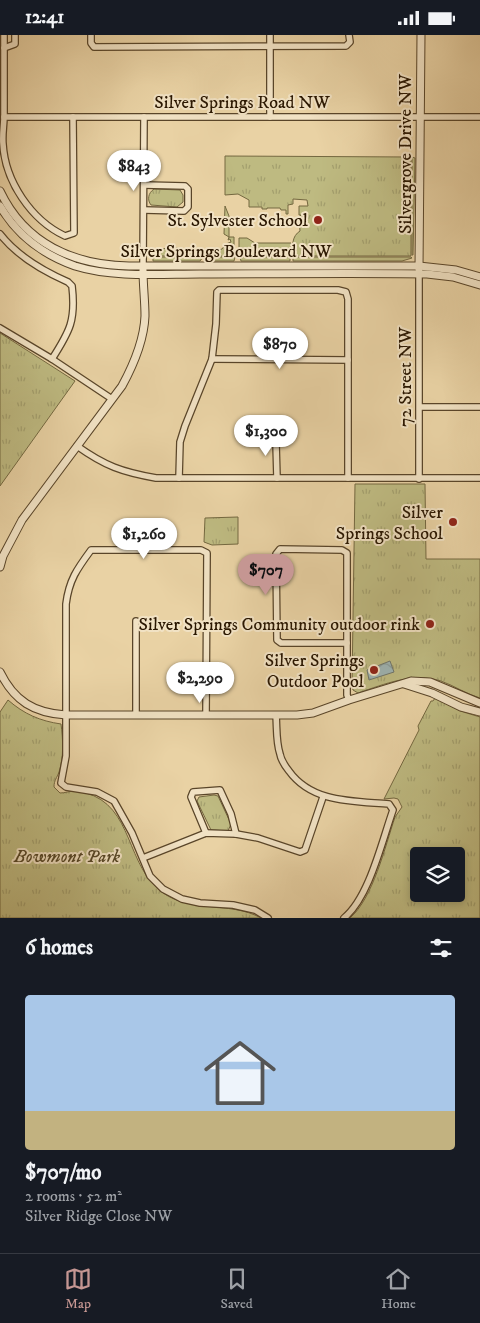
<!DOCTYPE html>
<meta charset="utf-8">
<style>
:root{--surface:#171b24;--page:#20242c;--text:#f1f3f6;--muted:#9ea1a6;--line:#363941;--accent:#c59692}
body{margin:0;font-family:"IM FELL DW Pica",serif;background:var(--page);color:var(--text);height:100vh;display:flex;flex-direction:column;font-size:19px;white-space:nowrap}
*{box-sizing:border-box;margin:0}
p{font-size:16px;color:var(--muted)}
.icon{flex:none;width:28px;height:28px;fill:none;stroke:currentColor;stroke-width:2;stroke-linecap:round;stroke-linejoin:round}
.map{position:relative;height:883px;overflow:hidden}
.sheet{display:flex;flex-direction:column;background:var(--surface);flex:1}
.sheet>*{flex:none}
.buttons{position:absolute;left:410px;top:812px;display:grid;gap:10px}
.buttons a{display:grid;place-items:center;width:55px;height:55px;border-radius:5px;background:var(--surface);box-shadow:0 2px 8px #0003;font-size:25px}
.price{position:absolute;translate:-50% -42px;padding:0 11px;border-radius:18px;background:#fff;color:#222;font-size:16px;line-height:32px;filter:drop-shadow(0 1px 2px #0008)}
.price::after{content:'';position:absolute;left:50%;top:30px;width:15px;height:11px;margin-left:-8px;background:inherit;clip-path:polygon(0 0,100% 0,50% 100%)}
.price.selected{background:var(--accent);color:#111}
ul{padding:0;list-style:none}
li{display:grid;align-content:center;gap:10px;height:265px;padding:0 25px}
li span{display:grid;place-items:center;height:155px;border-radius:5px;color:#555}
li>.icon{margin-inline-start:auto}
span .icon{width:90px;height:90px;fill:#fffc;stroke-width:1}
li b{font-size:21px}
h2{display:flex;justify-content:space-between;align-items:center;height:60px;padding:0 25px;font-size:21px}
.status{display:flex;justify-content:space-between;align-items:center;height:35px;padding:0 25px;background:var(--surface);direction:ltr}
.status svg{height:14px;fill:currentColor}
.tabs{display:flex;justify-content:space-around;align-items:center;height:70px;border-top:1px solid var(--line);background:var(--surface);font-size:14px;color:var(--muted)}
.tabs a{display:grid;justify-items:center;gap:2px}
.tabs .selected{color:var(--accent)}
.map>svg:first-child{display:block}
.grass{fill:#beba81;stroke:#746840}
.park{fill:url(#park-tufts);stroke:#746840;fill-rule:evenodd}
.water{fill:url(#water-waves);stroke:#6f756b}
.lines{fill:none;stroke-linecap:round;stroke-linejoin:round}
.minor-casing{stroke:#594529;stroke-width:8}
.tertiary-casing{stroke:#594529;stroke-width:9}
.minor{stroke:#f1e2c4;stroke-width:5.5}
.tertiary{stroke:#f1e2c4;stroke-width:7}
.poi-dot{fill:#8f2418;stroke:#f1e2c4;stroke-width:2}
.labels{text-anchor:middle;stroke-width:4;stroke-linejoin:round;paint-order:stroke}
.street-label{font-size:18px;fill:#291600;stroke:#f1e2c4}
.poi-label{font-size:18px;fill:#291600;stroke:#f1e2c4;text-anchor:end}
.park-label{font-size:18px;font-style:italic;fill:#564727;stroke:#f1e2c4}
</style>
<div class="status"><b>12:41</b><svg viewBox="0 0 49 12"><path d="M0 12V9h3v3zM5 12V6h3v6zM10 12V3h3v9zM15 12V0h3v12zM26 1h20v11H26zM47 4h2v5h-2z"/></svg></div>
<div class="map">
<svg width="480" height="883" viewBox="0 0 480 883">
<defs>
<pattern id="park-tufts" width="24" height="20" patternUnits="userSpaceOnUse" patternTransform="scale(1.25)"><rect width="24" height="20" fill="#beba81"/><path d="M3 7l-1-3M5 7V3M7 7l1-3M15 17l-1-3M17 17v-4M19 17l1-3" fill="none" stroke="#a39f6e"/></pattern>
<pattern id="water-waves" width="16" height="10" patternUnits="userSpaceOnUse" patternTransform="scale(1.25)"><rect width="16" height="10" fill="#9eb4b3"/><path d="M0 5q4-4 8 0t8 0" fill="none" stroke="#889a98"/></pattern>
</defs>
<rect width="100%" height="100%" fill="#e9d2a4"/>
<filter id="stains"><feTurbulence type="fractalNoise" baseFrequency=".004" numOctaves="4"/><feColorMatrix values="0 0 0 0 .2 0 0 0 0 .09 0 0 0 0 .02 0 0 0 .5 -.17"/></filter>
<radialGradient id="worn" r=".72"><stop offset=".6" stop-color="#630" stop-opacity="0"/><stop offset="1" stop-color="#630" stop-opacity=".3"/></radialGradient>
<!-- grass -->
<g class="grass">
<path d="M 412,122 L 415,123 L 413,220 L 412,220 Z"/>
<path d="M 225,171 L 229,181 L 229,202 L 234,202 L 234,221 L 208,221 L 211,217 L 222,214 L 226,209 L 231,207 L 230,204 L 228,205 L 229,202 L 224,199 Z"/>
<path d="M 239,203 L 247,203 L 255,208 L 291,208 L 291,221 L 239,221 Z"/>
<path d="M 178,213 L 178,215 L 208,216 L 204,221 L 152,221 L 152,214 Z"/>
<path d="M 153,222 L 203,222 L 200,226 L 153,226 Z"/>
<path d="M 208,222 L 235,222 L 234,226 L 206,226 Z"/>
<path d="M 240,222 L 290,222 L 290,226 L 241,226 Z"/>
<path d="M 293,222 L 411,222 L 412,223 L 402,226 L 293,226 Z"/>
</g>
<!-- park -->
<g class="park">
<path d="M 225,121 L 411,122 L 411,221 L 293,221 C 292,210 292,201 300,196 L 299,182 L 301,180 L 299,180 L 299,171 L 308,171 L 307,165 L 293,164 L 293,169 L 288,170 L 288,179 L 286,179 L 286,175 L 281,175 L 280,173 L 267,173 L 267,174 L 262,174 L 262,172 L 249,172 L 249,165 L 238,159 L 225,160 Z"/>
<path d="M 154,154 L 180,155 L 183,160 L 183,167 L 177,172 L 151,170 C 147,165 148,158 154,154 Z"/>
<path d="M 0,298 L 75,346 L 0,451 Z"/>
<path d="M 355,449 L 425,449 L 426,524 L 480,524 L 480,663 C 466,659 455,651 441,646 C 413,637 385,649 358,658 L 353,655 L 352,650 Z"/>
<path d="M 238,482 L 238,509 L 212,510 L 204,507 L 205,483 Z"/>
<path d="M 435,663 L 460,676 L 480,682 L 480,883 L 350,883 C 373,863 385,812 395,782 L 402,772 L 398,764 L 394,763 L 384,764 L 419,695 L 418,691 L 431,666 L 433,666 ZM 419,821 L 456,821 L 456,859 L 419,859 Z"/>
<path d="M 8,665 C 24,679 40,686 61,689 C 63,704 64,723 59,737 C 57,743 54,745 54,752 L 60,758 C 65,758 70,756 75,756 C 132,762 124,823 157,853 C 186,880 229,865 261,883 L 0,883 L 0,677 Z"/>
<path d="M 214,760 L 218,761 L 231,789 L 228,796 L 211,795 L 197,766 L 199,762 Z"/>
</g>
<!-- water -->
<path class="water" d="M 390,626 L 394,637 L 369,645 L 367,635 Z"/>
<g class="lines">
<!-- minor casing -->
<g class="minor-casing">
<g id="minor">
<path d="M 4,0 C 4,27 4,54 4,81 C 4,90 2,100 3,109 C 5,146 31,185 65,201 L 74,198 L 73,82"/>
<path d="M 91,0 L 91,8 L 94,12 L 346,11 L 350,7 L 349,0"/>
<path d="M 270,0 L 270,82"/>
<path d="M 4,13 L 15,9 L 15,0"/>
<path d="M 4,82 L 480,82"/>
<path d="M 144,175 L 184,176 L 188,172 L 188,154 L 185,151 L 144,150"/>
<path d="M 0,199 C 17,221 43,236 68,247 L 72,251 C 76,285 70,296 52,324"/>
<path d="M 143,231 L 144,82"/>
<path d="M 419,239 L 419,444"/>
<path d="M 0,293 L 52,324 L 112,364"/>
<path d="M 212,324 L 348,325"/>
<path d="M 420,372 L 480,372"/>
<path d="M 272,397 L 276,408 L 277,443"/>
<path d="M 77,411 C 105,431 122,437 156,443 L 480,443"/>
<path d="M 179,443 L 180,407 L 185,391 L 212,324 L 216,289 L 217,257 L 219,255 L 338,255 L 346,257 L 348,264 L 348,443"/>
<path d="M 280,514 L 342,515 L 347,518 L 347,608 L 281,608 L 277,605 L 276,519 Z"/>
<path d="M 347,608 L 347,660 L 349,665"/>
<path d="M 136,680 L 136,586"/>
<path d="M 206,680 L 207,518 L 201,515 L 91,515 C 77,534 69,545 66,569 L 66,721 L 61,748 L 66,752 L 97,757 L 114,766 L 132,798 L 150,841 L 163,854 L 182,864 L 200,868 L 233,870 L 255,875 L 268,883"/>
<path d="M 276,680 C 277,694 276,707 280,719 C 281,725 285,731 289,736 C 312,768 353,766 389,769 L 393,775 C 382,806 369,863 344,883"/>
<path d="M 206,798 L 191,762 L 193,757 L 220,755 L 231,779 L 236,799"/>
<path d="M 143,823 L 206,798 L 236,799 L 258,803 L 300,817 L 305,815 L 323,762"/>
</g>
</g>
<!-- tertiary casing -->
<g class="tertiary-casing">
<g id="tertiary">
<path d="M 0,156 C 25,209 74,230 129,231 L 419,231 L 456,235 L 480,242"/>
<path d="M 0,171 C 17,200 44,220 75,231 C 113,243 161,239 200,239 C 276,239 351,238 427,239 L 453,242 L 480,250"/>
<path d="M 419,234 L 421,0"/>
<path d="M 0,532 L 3,521 L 22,485 L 122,351 C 134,329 144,306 145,281 C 145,266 143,250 143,235"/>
<path d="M 0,637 C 14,666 34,678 66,680 L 297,680 L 313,678 L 349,665 L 411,646 L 430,647 L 480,668"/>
<path d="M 404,649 L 432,658 L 461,672 L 480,677"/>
</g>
</g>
<!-- minor -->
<use href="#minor" class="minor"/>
<!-- tertiary -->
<use href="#tertiary" class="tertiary"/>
</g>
<!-- markers -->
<g class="poi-dot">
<circle cx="318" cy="185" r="5"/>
<circle cx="453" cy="487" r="5"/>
<circle cx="430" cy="589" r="5"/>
<circle cx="374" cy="635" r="5"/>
</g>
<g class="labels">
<!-- street labels -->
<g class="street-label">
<text x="242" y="73">Silver Springs Road NW</text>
<text transform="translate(405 119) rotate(-90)" y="6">Silvergrove Drive NW</text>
<text x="226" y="222">Silver Springs Boulevard NW</text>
<text transform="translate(405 342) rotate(-90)" y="6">72 Street NW</text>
</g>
<!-- poi labels -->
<g class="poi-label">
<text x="308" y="191">St. Sylvester School</text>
<text x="443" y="483">Silver<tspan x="443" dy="21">Springs School</tspan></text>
<text x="420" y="595">Silver Springs Community outdoor rink</text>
<text x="364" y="631">Silver Springs<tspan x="364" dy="21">Outdoor Pool</tspan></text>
</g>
<!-- park labels -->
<g class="park-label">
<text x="67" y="827">Bowmont Park</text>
</g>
</g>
<rect width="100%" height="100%" filter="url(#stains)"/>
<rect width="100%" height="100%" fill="url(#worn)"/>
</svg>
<div class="buttons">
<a><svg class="icon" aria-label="layers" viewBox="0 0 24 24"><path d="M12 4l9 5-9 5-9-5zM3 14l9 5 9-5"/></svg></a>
</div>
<b class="price" style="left:134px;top:157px">$843</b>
<b class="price" style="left:280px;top:335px">$870</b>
<b class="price" style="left:266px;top:422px">$1,300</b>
<b class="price" style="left:144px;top:525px">$1,260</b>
<b class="price selected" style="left:266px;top:561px">$707</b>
<b class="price" style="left:200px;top:669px">$2,290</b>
</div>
<section class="sheet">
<h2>6 homes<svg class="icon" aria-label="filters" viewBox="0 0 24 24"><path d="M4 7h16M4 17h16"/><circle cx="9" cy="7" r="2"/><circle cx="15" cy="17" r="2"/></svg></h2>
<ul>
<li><span style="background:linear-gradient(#a9c7e8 75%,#c2b280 0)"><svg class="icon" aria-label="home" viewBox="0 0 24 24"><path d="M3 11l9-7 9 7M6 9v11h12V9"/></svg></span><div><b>$707/mo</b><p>2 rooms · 52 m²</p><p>Silver Ridge Close NW</p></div></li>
</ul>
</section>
<nav class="tabs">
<a class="selected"><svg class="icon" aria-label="map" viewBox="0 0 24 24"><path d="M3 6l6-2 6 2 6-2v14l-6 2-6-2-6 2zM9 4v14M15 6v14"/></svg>Map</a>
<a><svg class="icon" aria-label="saved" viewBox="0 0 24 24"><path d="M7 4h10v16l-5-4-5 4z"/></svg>Saved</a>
<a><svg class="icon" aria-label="home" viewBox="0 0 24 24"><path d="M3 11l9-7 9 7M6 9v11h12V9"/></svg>Home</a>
</nav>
